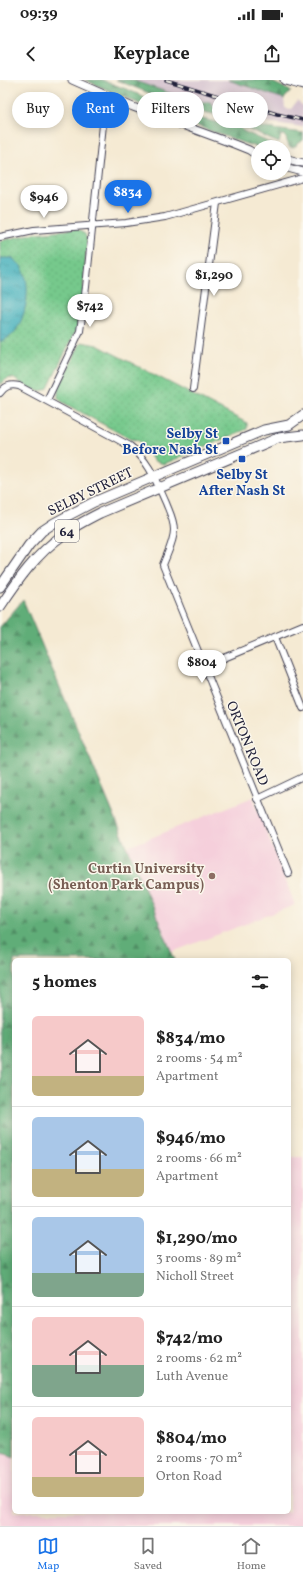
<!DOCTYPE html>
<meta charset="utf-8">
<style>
:root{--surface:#fff;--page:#f6f6f6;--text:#222;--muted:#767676;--line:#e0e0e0;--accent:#1a73e8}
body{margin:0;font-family:Vollkorn,serif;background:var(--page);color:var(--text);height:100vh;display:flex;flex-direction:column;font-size:15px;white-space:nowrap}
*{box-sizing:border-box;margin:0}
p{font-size:13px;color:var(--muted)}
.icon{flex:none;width:22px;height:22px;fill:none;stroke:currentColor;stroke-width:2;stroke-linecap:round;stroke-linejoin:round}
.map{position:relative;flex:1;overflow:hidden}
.panel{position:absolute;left:12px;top:878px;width:279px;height:556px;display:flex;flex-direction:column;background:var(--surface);border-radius:6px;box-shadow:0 2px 10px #0003}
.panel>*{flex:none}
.hud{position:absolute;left:12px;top:12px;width:279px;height:36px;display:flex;gap:8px}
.buttons{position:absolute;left:251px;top:60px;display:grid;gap:8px}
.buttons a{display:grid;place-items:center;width:40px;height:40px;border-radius:50%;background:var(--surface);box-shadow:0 2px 10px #0003;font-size:20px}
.price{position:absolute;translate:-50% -34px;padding:0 9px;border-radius:14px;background:#fff;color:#222;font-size:13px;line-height:26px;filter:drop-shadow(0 1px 2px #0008)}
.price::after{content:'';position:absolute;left:50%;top:24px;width:12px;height:9px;margin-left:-6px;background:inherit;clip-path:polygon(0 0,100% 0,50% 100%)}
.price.selected{background:var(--accent);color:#fff}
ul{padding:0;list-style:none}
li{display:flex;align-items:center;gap:12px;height:100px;padding:0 20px}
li+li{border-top:1px solid var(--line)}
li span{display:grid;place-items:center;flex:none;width:112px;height:80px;border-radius:6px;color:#555}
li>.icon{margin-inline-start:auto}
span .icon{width:48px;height:48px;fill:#fffc;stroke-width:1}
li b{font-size:17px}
h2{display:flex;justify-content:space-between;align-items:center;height:48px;padding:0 20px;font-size:17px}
.pill{padding:0 14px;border-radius:18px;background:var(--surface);box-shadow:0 2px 10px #0003;font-size:14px;line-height:36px}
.pill.selected{background:var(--accent);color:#fff}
.status{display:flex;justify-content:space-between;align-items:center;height:28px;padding:0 20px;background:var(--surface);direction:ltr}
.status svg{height:11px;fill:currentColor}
header{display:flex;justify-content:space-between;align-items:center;height:52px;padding:0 20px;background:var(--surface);font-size:18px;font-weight:700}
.menu{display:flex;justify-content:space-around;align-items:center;height:56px;border-top:1px solid var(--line);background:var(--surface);font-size:11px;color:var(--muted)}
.menu a{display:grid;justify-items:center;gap:2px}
.menu .selected{color:var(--accent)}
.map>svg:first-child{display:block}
.built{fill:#f5cfdb}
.railway{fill:#d1bdcc}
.green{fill:url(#green-dots);stroke:#4c7664}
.forest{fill:url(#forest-firs);stroke:#41685a}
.water{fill:url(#water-ripples);stroke:#31687b}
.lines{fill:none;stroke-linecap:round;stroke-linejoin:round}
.minor-casing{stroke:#424052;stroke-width:8}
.tertiary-casing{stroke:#424052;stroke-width:9}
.primary-casing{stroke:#424052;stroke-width:11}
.minor{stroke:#fff;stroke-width:6}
.tertiary{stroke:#fff;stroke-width:7}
.primary{stroke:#fff;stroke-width:9}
.rail-casing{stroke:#22223b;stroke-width:3.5}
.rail{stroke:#fbf7ec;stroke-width:2;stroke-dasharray:6;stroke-linecap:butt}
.transit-dot{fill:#1a4fb4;stroke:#fbf7ec;stroke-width:1.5}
.education-dot{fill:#8d6e63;stroke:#fbf7ec;stroke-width:1.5}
.labels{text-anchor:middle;stroke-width:3;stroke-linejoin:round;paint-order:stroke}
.shield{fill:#fbf7ec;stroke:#636270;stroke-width:1}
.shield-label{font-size:13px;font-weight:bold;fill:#22223b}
.transit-label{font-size:14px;font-weight:bold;fill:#164399;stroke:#fbf7ec;text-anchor:end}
.street-label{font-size:14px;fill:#22223b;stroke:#fbf7ec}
.education-label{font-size:14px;font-weight:bold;fill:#785e54;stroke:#fbf7ec;text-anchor:end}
</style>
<div class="status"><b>09:39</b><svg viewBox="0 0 49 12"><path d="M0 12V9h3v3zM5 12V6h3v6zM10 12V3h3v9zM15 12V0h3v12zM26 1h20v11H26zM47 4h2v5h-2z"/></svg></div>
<header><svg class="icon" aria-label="back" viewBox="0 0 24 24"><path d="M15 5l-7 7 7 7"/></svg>Keyplace<svg class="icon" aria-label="share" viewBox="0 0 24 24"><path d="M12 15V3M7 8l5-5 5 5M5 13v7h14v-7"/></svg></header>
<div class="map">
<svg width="303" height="1446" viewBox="0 0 303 1446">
<defs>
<pattern id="green-dots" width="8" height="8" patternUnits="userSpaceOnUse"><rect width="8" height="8" fill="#76c98c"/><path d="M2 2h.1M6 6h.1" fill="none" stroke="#66ac7a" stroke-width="1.8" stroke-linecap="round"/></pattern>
<pattern id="forest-firs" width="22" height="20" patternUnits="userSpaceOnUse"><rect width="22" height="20" fill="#60ad78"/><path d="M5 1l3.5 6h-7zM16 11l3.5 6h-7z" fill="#4f8c64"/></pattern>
<pattern id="water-ripples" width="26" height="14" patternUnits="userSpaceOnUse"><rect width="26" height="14" fill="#40afbb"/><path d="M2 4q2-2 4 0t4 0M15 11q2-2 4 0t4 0" fill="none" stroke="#358e99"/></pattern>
</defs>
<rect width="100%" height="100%" fill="#fbf7ec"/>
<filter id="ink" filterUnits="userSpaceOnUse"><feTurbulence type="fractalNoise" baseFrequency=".025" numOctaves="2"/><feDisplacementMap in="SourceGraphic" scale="8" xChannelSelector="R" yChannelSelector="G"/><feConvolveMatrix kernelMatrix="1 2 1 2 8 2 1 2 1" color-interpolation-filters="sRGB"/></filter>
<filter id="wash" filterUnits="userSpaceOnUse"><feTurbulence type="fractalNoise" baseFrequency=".012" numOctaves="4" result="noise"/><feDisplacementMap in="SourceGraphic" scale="16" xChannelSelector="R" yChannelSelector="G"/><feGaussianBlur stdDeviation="0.9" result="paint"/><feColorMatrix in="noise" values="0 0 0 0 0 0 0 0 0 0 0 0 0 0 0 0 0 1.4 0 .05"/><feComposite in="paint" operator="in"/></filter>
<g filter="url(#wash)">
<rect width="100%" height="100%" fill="#f5ead3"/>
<!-- built -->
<path class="built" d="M 23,520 L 128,767 L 253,717 L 295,825 L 172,872 L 175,880 L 14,880 L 14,1432 L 289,1432 L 289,1077 L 303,1077 L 303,1446 L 0,1446 L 0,547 Z"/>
<!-- railway -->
<path class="railway" d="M 132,0 L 228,0 L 284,19 L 285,28 L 291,29 L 297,21 L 303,26 L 303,47 L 221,36 L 210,22 L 195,22 Z"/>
<!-- green -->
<g class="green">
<path d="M 76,149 L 85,154 L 87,160 L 82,226 L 77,248 L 48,308 C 38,316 23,304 13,298 C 7,298 4,300 0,305 L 0,161 L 35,153 Z"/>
<path d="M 81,262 L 97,265 L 247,343 L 247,349 L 164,384 L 154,381 L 138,360 L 130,359 L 62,322 L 58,318 L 58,309 Z"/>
</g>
<!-- forest -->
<g class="forest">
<path d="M 85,0 L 102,0 L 129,10 L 165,27 L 164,32 L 160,33 Z"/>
<path d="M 116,0 L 132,0 L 195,22 L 210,22 L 221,36 L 187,28 Z"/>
<path d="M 228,0 L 268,0 L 291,11 L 284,19 Z"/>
<path d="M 171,29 L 174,29 C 194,38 217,43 240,46 L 243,51 L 277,66 L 276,67 L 258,67 L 246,64 L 168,35 L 167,33 Z"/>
<path d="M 244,45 L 303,53 L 303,60 L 293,68 L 289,67 L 285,55 L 281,55 L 279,63 L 245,48 Z"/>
<path d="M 23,520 L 175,880 L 14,880 L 14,1377 L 0,1371 L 0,547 Z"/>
</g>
<!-- water -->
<path class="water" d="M 0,178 L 12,178 C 15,181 19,183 21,186 C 33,203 26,240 13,254 C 10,257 4,260 0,262 Z"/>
</g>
<g filter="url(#ink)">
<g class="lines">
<!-- minor casing -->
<g class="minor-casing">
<g id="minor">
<path d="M 0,157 L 34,150 L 126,143 L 165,137 L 303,98"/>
<path d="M 193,309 L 217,123"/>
<path d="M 0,313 C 5,306 10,304 19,306 L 130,366 C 149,381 156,401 166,423 C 169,431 174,440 174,450 C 174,461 167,474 163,485 L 288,793"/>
<path d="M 47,320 L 80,251 L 86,207 L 106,16"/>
<path d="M 275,557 L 303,628"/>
<path d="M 205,586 L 303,545"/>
<path d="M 257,719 L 303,697"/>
</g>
</g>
<!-- tertiary casing -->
<g class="tertiary-casing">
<g id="tertiary">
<path d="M 72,0 L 133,27 L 234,64 L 249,70 L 258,76"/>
<path d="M 284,78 L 303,83"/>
<path d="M 284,87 L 303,92"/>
</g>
</g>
<!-- primary casing -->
<g class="primary-casing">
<g id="primary">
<path d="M 285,0 L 303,5"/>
<path d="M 0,507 L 29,465 L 42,451 L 54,443 L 94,422 L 264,350 L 289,345 L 303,335"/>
<path d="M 0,527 C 18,500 36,474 63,455 C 74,446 88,439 100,433 L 278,358 L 303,355"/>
</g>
</g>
<!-- minor -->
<use href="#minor" class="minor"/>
<!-- tertiary -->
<use href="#tertiary" class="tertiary"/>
<!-- primary -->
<use href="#primary" class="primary"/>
<!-- rail casing -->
<g class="rail-casing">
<path id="rail" d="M 166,0 L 277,34 L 303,40"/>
</g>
<!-- rail -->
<use href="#rail" class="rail"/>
</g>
</g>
<!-- markers -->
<g class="transit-dot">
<rect x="222" y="357" width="8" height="8" rx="2"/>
<rect x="238" y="375" width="8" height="8" rx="2"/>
</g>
<circle class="education-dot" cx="212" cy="796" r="4"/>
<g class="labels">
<!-- shield labels -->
<rect class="shield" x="55" y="440" width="24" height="22" rx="3"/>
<g class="shield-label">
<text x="67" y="456">64</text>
</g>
<!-- transit labels -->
<g class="transit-label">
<text x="218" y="358">Selby St<tspan x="218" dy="16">Before Nash St</tspan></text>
<text x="242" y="399" text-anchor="middle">Selby St<tspan x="242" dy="16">After Nash St</tspan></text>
</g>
<!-- street labels -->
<g class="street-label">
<text transform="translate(90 411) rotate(-26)" y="5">SELBY STREET</text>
<text transform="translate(248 663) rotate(68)" y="5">ORTON ROAD</text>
</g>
<!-- education labels -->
<g class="education-label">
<text x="204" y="793">Curtin University<tspan x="204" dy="16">(Shenton Park Campus)</tspan></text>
</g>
</g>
</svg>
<div class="buttons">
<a><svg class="icon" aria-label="locate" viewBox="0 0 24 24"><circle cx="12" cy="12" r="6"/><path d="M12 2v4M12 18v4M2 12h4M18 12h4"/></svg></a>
</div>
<b class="price selected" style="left:128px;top:134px">$834</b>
<b class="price" style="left:44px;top:139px">$946</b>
<b class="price" style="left:214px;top:217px">$1,290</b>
<b class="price" style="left:90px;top:248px">$742</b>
<b class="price" style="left:202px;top:604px">$804</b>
<div class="hud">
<a class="pill">Buy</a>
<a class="pill selected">Rent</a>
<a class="pill">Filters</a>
<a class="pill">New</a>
</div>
<section class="panel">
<h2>5 homes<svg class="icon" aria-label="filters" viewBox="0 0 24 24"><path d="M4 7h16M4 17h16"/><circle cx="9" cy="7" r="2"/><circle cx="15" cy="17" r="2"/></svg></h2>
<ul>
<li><span style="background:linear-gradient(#f6c9c9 75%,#c2b280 0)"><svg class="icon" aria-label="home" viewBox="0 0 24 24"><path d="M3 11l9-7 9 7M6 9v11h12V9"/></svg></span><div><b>$834/mo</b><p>2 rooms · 54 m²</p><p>Apartment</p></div></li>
<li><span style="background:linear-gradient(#a9c7e8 65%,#c2b280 0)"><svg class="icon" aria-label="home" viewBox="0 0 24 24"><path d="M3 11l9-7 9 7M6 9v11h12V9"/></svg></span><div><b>$946/mo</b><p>2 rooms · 66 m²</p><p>Apartment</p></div></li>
<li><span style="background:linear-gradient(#a9c7e8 70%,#7fa58c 0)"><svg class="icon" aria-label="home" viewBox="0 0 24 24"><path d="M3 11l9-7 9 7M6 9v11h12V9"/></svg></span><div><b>$1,290/mo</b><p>3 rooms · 89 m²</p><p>Nicholl Street</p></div></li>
<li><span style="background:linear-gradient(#f6c9c9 60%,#7fa58c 0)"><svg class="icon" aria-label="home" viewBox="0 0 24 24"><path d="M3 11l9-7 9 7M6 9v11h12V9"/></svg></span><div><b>$742/mo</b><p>2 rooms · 62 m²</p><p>Luth Avenue</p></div></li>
<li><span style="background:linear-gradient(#f6c9c9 75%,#c2b280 0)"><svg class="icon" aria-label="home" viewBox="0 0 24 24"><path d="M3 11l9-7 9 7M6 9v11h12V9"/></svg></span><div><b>$804/mo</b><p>2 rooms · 70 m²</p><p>Orton Road</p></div></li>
</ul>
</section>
</div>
<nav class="menu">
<a class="selected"><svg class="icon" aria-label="map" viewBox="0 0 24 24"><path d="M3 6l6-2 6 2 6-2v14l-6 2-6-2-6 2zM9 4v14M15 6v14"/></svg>Map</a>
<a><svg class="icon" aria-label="saved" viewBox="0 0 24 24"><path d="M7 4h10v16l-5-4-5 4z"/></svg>Saved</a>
<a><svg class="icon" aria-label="home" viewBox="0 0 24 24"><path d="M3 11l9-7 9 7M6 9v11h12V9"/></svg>Home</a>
</nav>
